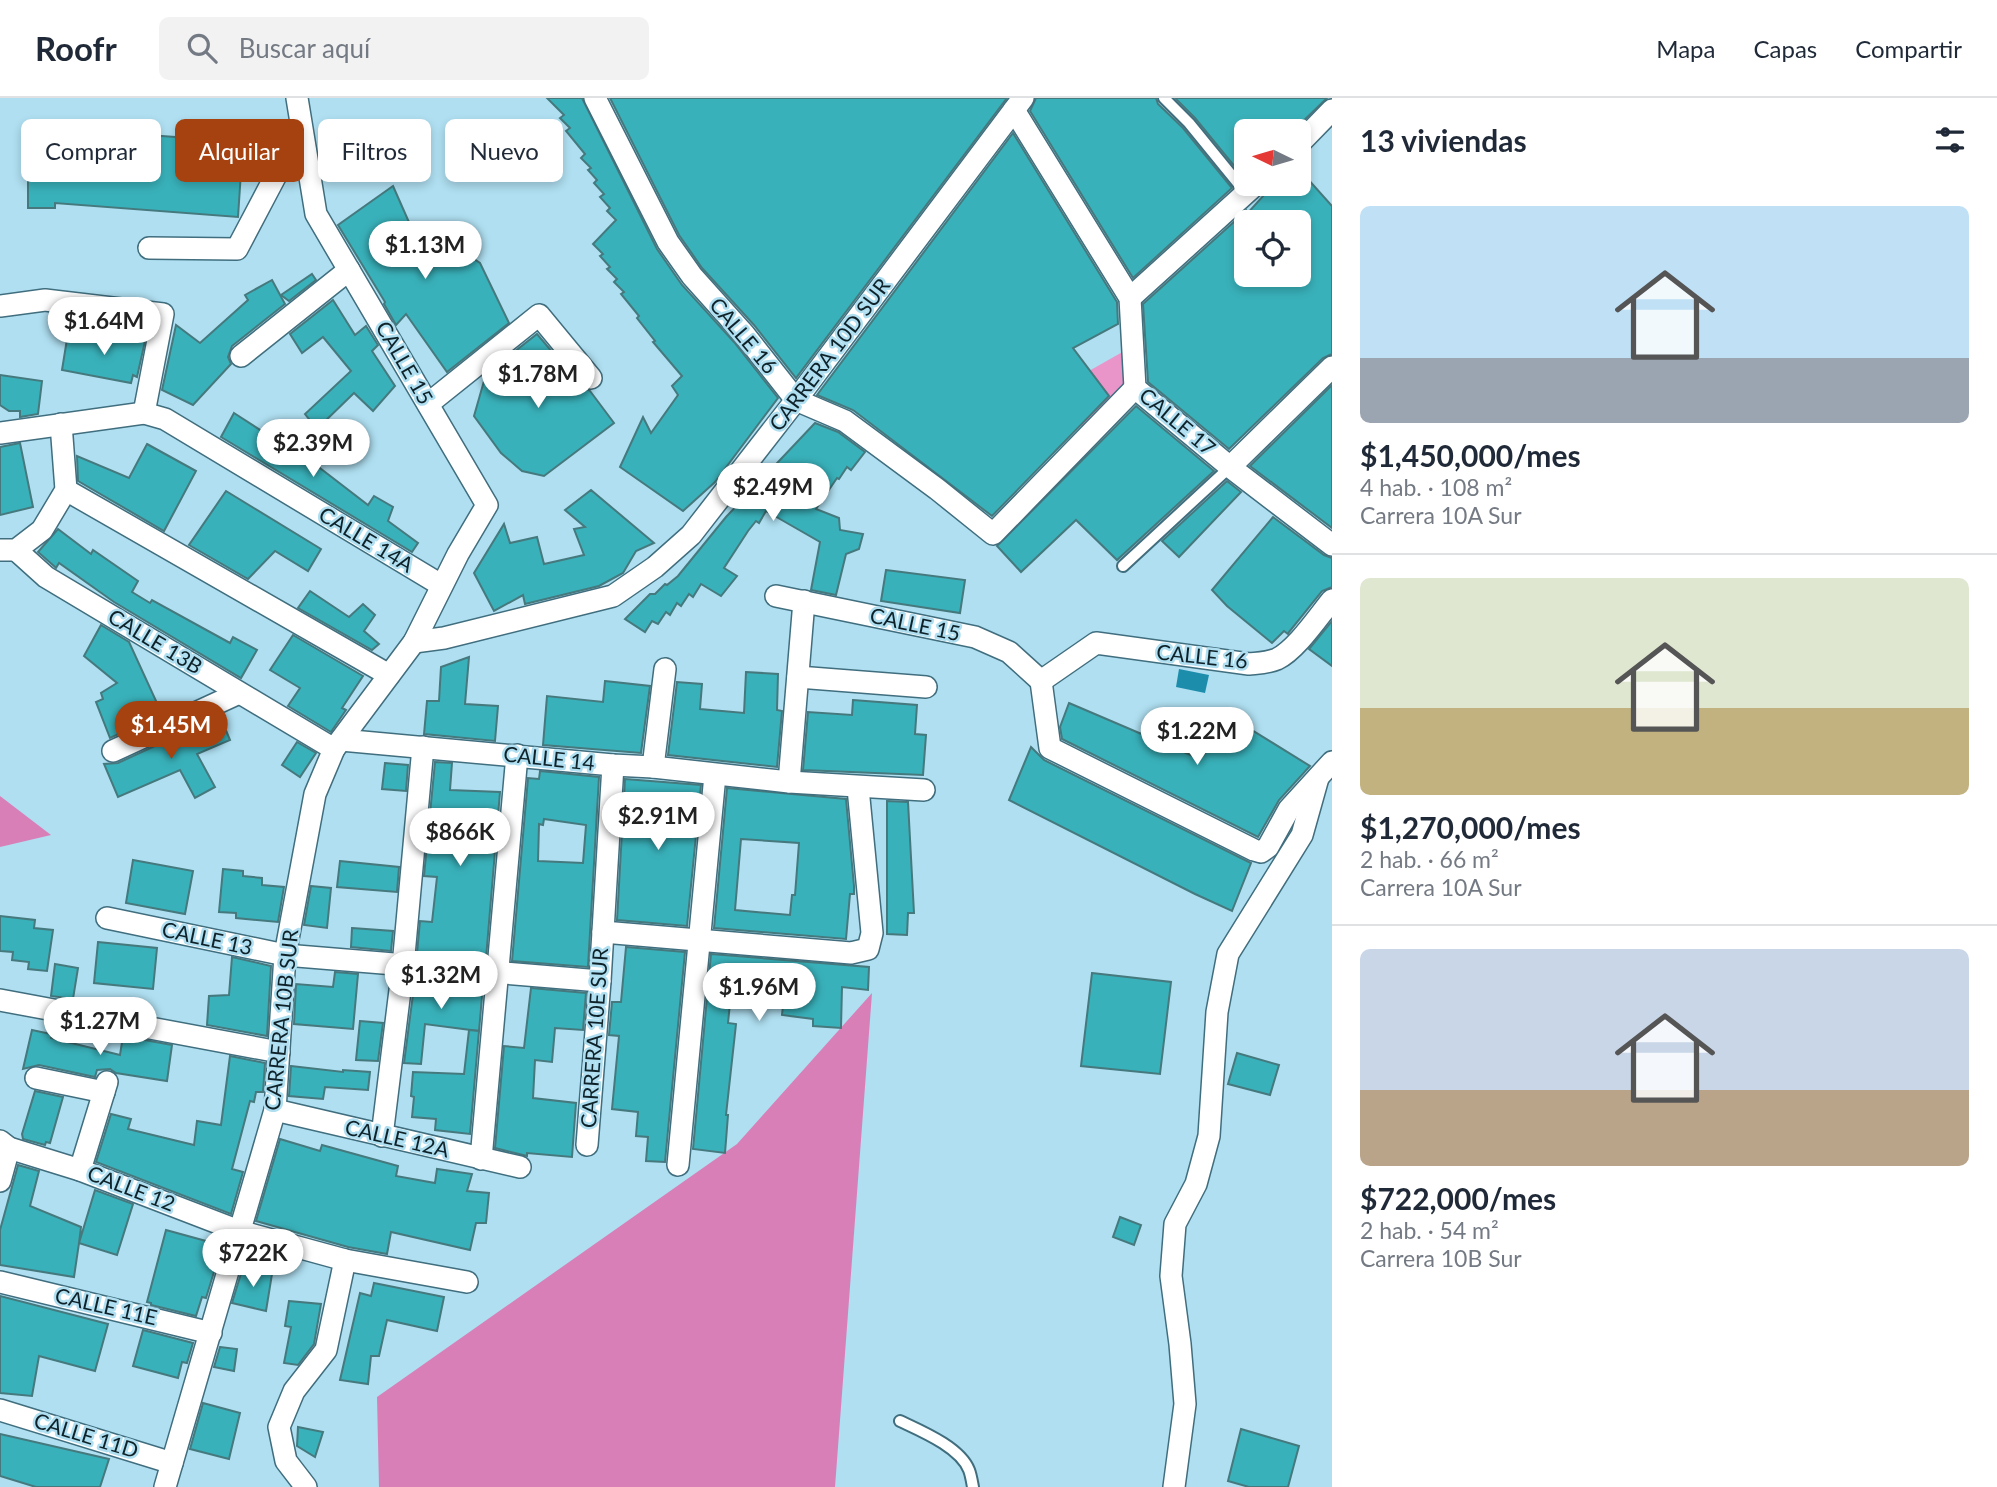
<!DOCTYPE html>
<html lang="es">
<meta charset="utf-8">
<style>
:root{--surface:#fff;--page:#f2f2f3;--text:#1f2937;--muted:#747a83;--line:#e0e1e3;--accent:#a6420f}
body{margin:0;font-family:Lato,sans-serif;background:var(--page);color:var(--text);height:100vh;display:flex;flex-direction:column;font-size:26px;white-space:nowrap}
*{box-sizing:border-box;margin:0}
p{font-size:23px;color:var(--muted)}
.icon{flex:none;width:38px;height:38px;fill:none;stroke:currentColor;stroke-width:2;stroke-linecap:round;stroke-linejoin:round}
.map{position:relative;flex:1;overflow:hidden}
.drawer{display:flex;flex-direction:column;background:var(--surface);width:665px}
.drawer>*{flex:none}
.banner{position:absolute;left:21px;top:21px;width:665px;height:63px;display:flex;gap:14px}
.needle{width:46px;rotate:275deg}
.fabs{position:absolute;left:1234px;top:21px;display:grid;gap:14px}
.fabs a{display:grid;place-items:center;width:77px;height:77px;border-radius:10px;background:var(--surface);box-shadow:0 4px 10px #0003;font-size:35px}
.price{position:absolute;translate:-50% -60px;padding:0 16px;border-radius:24px;background:#fff;color:#222;font-size:23px;line-height:46px;filter:drop-shadow(0 2px 4px #0008)}
.price::after{content:'';position:absolute;left:50%;top:42px;width:21px;height:16px;margin-left:-10px;background:inherit;clip-path:polygon(0 0,100% 0,50% 100%)}
.price.selected{background:var(--accent);color:#fff}
ul{padding:0;list-style:none}
li{display:grid;align-content:center;gap:14px;height:371px;padding:0 28px}
li+li{border-top:2px solid var(--line)}
li span{display:grid;place-items:center;height:217px;border-radius:10px;color:#555}
li>.icon{margin-inline-start:auto}
span .icon{width:126px;height:126px;fill:#fffc;stroke-width:1}
li b{font-size:30px}
h2{display:flex;justify-content:space-between;align-items:center;height:84px;padding:0 28px;font-size:30px}
.tag{padding:0 24px;border-radius:10px;background:var(--surface);box-shadow:0 4px 10px #0003;font-size:24px;line-height:63px}
.tag.selected{background:var(--accent);color:#fff}
header{display:flex;align-items:center;gap:42px;box-sizing:border-box;height:98px;padding:0 35px;background:var(--surface);border-bottom:2px solid var(--line)}
header strong{font-size:33px}
nav{display:flex;gap:38px;margin-inline-start:auto;font-size:24px}
.search{width:490px;height:63px;background:var(--page);display:flex;align-items:center;gap:18px;box-sizing:border-box;padding:0 24px;border-radius:10px;color:var(--muted);font-size:26px}
main{display:flex;flex:1;min-height:0}
.map>svg:first-child{display:block}
.green{fill:#e995c9}
.forest{fill:#d97fb8}
.water{fill:#1d8dac}
.building{fill:#39b1ba;stroke:#45797d;stroke-width:2;fill-rule:evenodd}
.lines{fill:none;stroke-linecap:round;stroke-linejoin:round}
.service-casing{stroke:#406e7e;stroke-width:14}
.minor-casing{stroke:#406e7e;stroke-width:24}
.service{stroke:#fff;stroke-width:10}
.minor{stroke:#fff;stroke-width:21}
.labels{text-anchor:middle;stroke-width:5;stroke-linejoin:round;paint-order:stroke}
.street-label{font-size:21px;fill:#0f2229;stroke:#afdff1}
</style>
<header>
<strong>Roofr</strong>
<div class="search"><svg class="icon" aria-label="search" viewBox="0 0 24 24"><circle cx="10" cy="10" r="6"/><path d="M15 15l6 6"/></svg>Buscar aquí</div>
<nav><a>Mapa</a><a>Capas</a><a>Compartir</a></nav>
</header>
<main>
<div class="map">
<svg width="1332" height="1389" viewBox="0 0 1332 1389">
<rect width="100%" height="100%" fill="#afdff1"/>
<!-- green -->
<path class="green" d="M 1126,252 L 1127,288 L 1086,332 L 1043,299 Z"/>
<!-- forest -->
<g class="forest">
<path d="M 0,698 L 51,737 L 0,749 Z"/>
<path d="M 872,895 L 835,1389 L 379,1389 L 377,1299 L 737,1046 Z"/>
</g>
<!-- water -->
<path class="water" d="M 1179,571 L 1209,577 L 1205,595 L 1176,589 Z"/>
<!-- building -->
<g class="building">
<path d="M 547,0 L 582,0 L 657,151 L 682,187 L 734,244 L 778,300 L 715,384 L 683,413 L 620,369 L 643,319 L 651,335 L 678,297 L 672,288 L 682,278 L 653,244 L 655,243 L 637,220 L 639,218 L 621,196 L 624,194 L 614,184 L 617,181 L 607,171 L 610,169 L 600,158 L 603,156 L 593,146 L 616,122 L 607,113 L 610,110 L 600,99 L 604,96 L 594,85 L 597,82 L 588,72 L 591,70 L 581,60 L 585,56 L 566,33 L 570,30 L 560,20 L 564,17 Z"/>
<path d="M 610,0 L 1007,0 L 796,280 L 754,227 L 702,170 L 679,137 Z"/>
<path d="M 1036,0 L 1156,0 L 1158,6 L 1183,30 L 1232,90 L 1133,180 L 1030,13 Z"/>
<path d="M 1175,0 L 1327,0 L 1293,33 L 1246,33 L 1246,77 L 1244,80 L 1195,20 Z"/>
<path d="M 80,32 L 243,44 L 238,119 L 55,105 L 55,110 L 28,110 L 28,66 L 78,66 Z"/>
<path d="M 1013,35 L 1117,204 L 1118,226 L 1073,250 L 1109,298 L 992,418 L 853,312 L 817,297 Z"/>
<path d="M 1298,70 L 1332,108 L 1332,256 L 1323,260 L 1229,351 L 1148,284 L 1143,206 L 1246,113 L 1246,117 L 1274,86 L 1298,86 ZM 1246,124 L 1298,124 L 1298,177 L 1246,177 Z"/>
<path d="M 393,88 L 423,156 L 438,137 L 480,165 L 509,225 L 447,274 L 406,216 L 396,227 L 384,206 L 385,204 L 338,127 Z"/>
<path d="M 312,176 L 316,182 L 289,203 L 281,197 Z"/>
<path d="M 272,182 L 285,206 L 232,248 L 228,259 L 231,266 L 193,307 L 162,292 L 176,227 L 200,245 L 248,202 L 245,197 Z"/>
<path d="M 333,202 L 355,237 L 366,228 L 378,247 L 372,253 L 395,288 L 373,313 L 354,295 L 317,331 L 305,316 L 351,273 L 323,239 L 302,255 L 290,236 Z"/>
<path d="M 68,235 L 114,242 L 115,237 L 145,243 L 137,279 L 133,277 L 131,285 L 62,272 Z"/>
<path d="M 537,236 L 581,288 L 590,293 L 614,325 L 544,378 L 522,373 L 501,355 L 474,318 L 486,276 Z"/>
<path d="M 0,277 L 42,283 L 38,316 L 20,319 L 20,313 L 9,313 L 0,307 Z"/>
<path d="M 1332,287 L 1332,430 L 1250,368 Z"/>
<path d="M 1136,308 L 1214,373 L 1117,462 L 1076,422 L 1021,474 L 997,448 Z"/>
<path d="M 234,315 L 302,359 L 303,357 L 368,407 L 374,398 L 393,409 L 388,423 L 418,445 L 412,454 L 221,339 Z"/>
<path d="M 815,325 L 838,334 L 865,354 L 851,372 L 847,369 L 839,381 L 837,380 L 816,411 L 839,420 L 840,432 L 863,436 L 859,451 L 846,456 L 836,497 L 811,492 L 820,444 L 766,413 L 759,425 L 756,423 L 748,433 L 724,470 L 737,478 L 721,498 L 701,486 L 693,499 L 689,496 L 681,508 L 677,505 L 670,517 L 666,514 L 658,526 L 652,523 L 645,534 L 625,521 L 650,496 L 655,496 L 665,486 L 667,487 L 678,478 L 726,419 Z"/>
<path d="M 20,345 L 33,409 L 0,417 L 0,349 Z"/>
<path d="M 147,346 L 196,373 L 164,433 L 78,383 L 77,358 L 129,380 Z"/>
<path d="M 1227,383 L 1241,394 L 1179,459 L 1162,443 Z"/>
<path d="M 591,392 L 654,445 L 636,453 L 623,475 L 599,488 L 525,506 L 523,497 L 494,513 L 474,475 L 504,426 L 510,445 L 537,439 L 544,466 L 584,457 L 574,431 L 585,429 L 565,412 Z"/>
<path d="M 226,393 L 321,451 L 308,473 L 275,453 L 248,481 L 189,447 Z"/>
<path d="M 1273,419 L 1324,457 L 1332,460 L 1332,489 L 1322,493 L 1289,534 L 1288,536 L 1284,533 L 1272,545 L 1227,508 L 1212,492 Z"/>
<path d="M 58,431 L 91,456 L 93,452 L 138,483 L 132,494 L 150,505 L 152,502 L 230,545 L 233,539 L 257,552 L 241,580 L 114,504 L 59,465 L 56,470 L 54,468 L 38,454 Z"/>
<path d="M 886,472 L 965,482 L 960,515 L 881,503 Z"/>
<path d="M 310,493 L 349,519 L 363,506 L 375,517 L 364,533 L 379,546 L 372,552 L 298,510 Z"/>
<path d="M 1332,523 L 1332,568 L 1309,551 Z"/>
<path d="M 101,527 L 129,544 L 162,616 L 110,640 L 96,604 L 103,601 L 101,595 L 117,585 L 84,558 Z"/>
<path d="M 293,537 L 363,578 L 342,610 L 346,612 L 331,634 L 288,608 L 300,590 L 270,572 Z"/>
<path d="M 469,559 L 465,606 L 498,608 L 495,643 L 424,636 L 427,603 L 439,603 L 441,569 Z"/>
<path d="M 746,574 L 778,576 L 777,612 L 782,613 L 777,669 L 668,657 L 677,584 L 702,586 L 700,611 L 744,615 Z"/>
<path d="M 605,583 L 650,588 L 641,655 L 543,647 L 547,598 L 603,604 Z"/>
<path d="M 853,602 L 917,607 L 915,636 L 926,637 L 923,677 L 803,672 L 808,614 L 852,617 Z"/>
<path d="M 1069,605 L 1200,661 L 1234,621 L 1310,668 L 1279,702 L 1258,739 L 1062,641 L 1060,629 Z"/>
<path d="M 220,618 L 230,642 L 197,656 L 215,689 L 195,700 L 180,672 L 118,699 L 104,666 L 118,665 Z"/>
<path d="M 297,644 L 316,655 L 300,679 L 282,667 Z"/>
<path d="M 1031,649 L 1044,662 L 1251,765 L 1232,813 L 1195,796 L 1009,702 Z"/>
<path d="M 435,664 L 452,665 L 450,692 L 500,694 L 486,860 L 417,855 L 420,823 L 432,824 L 437,779 L 424,778 Z"/>
<path d="M 385,665 L 408,667 L 406,693 L 382,691 Z"/>
<path d="M 540,673 L 599,679 L 588,869 L 512,863 L 528,680 L 539,681 ZM 544,721 L 586,727 L 583,765 L 538,763 L 539,726 L 543,727 Z"/>
<path d="M 625,681 L 701,687 L 687,828 L 617,822 Z"/>
<path d="M 727,690 L 846,701 L 854,788 L 854,796 L 850,796 L 846,841 L 714,830 ZM 741,741 L 799,745 L 795,797 L 792,797 L 790,817 L 735,812 Z"/>
<path d="M 887,703 L 908,704 L 914,815 L 908,815 L 907,837 L 887,836 Z"/>
<path d="M 133,762 L 193,773 L 185,816 L 126,805 Z"/>
<path d="M 340,763 L 399,769 L 397,794 L 337,789 Z"/>
<path d="M 223,771 L 243,773 L 243,778 L 262,780 L 262,787 L 284,789 L 278,824 L 236,820 L 236,815 L 219,814 Z"/>
<path d="M 311,788 L 331,790 L 327,830 L 304,827 Z"/>
<path d="M 0,818 L 35,822 L 34,830 L 53,832 L 47,873 L 28,871 L 29,864 L 12,862 L 13,854 L 0,853 Z"/>
<path d="M 352,830 L 393,833 L 391,853 L 351,849 Z"/>
<path d="M 98,844 L 157,850 L 153,891 L 94,885 Z"/>
<path d="M 626,849 L 685,854 L 665,1064 L 646,1063 L 648,1039 L 636,1038 L 638,1014 L 612,1011 L 619,938 L 609,937 L 612,904 L 621,904 Z"/>
<path d="M 711,856 L 869,869 L 868,892 L 842,889 L 841,930 L 813,928 L 813,921 L 782,917 L 785,889 L 732,886 L 728,925 L 736,926 L 726,1017 L 728,1017 L 725,1055 L 693,1051 Z"/>
<path d="M 232,859 L 271,868 L 267,938 L 207,927 L 209,898 L 229,897 Z"/>
<path d="M 55,866 L 78,870 L 73,901 L 51,898 Z"/>
<path d="M 335,874 L 358,876 L 353,931 L 294,926 L 296,886 L 333,889 Z"/>
<path d="M 1092,875 L 1171,884 L 1160,976 L 1081,968 Z"/>
<path d="M 415,881 L 483,887 L 479,933 L 425,926 L 421,966 L 404,965 Z"/>
<path d="M 531,890 L 586,895 L 583,932 L 555,930 L 552,964 L 535,962 L 533,1000 L 576,1005 L 572,1059 L 527,1055 L 527,1058 L 495,1050 L 504,948 L 524,950 Z"/>
<path d="M 360,923 L 383,925 L 378,963 L 356,962 Z"/>
<path d="M 32,932 L 51,936 L 51,940 L 120,957 L 123,938 L 172,947 L 167,983 L 116,975 L 110,971 L 97,972 L 95,979 L 39,967 L 23,971 Z"/>
<path d="M 469,932 L 479,933 L 470,1036 L 435,1032 L 436,1021 L 412,1019 L 414,999 L 411,998 L 413,974 L 464,976 Z"/>
<path d="M 1237,955 L 1279,967 L 1270,997 L 1228,986 Z"/>
<path d="M 230,958 L 265,965 L 263,994 L 256,994 L 254,1004 L 250,1003 L 232,1071 L 243,1074 L 231,1116 L 96,1064 L 111,1016 L 131,1021 L 128,1031 L 194,1047 L 197,1023 L 221,1027 Z"/>
<path d="M 291,968 L 343,974 L 343,972 L 370,974 L 368,992 L 325,989 L 323,1001 L 289,998 Z"/>
<path d="M 35,993 L 63,999 L 50,1045 L 46,1044 L 45,1047 L 23,1041 L 22,1036 Z"/>
<path d="M 280,1041 L 320,1053 L 322,1047 L 398,1068 L 396,1078 L 435,1085 L 437,1071 L 472,1076 L 467,1093 L 489,1095 L 486,1125 L 476,1125 L 470,1152 L 391,1134 L 387,1156 L 348,1149 L 256,1123 Z"/>
<path d="M 18,1067 L 39,1073 L 30,1108 L 81,1129 L 79,1145 L 95,1092 L 133,1106 L 117,1157 L 79,1145 L 74,1179 L 0,1167 L 0,1132 Z"/>
<path d="M 1120,1119 L 1141,1127 L 1134,1147 L 1113,1139 Z"/>
<path d="M 166,1132 L 217,1146 L 212,1164 L 217,1164 L 206,1200 L 202,1199 L 196,1218 L 151,1207 L 151,1205 L 147,1204 Z"/>
<path d="M 243,1169 L 272,1176 L 266,1213 L 232,1205 Z"/>
<path d="M 374,1185 L 444,1199 L 437,1233 L 387,1222 L 379,1258 L 371,1258 L 368,1286 L 340,1282 L 360,1195 L 371,1198 Z"/>
<path d="M 0,1198 L 108,1226 L 95,1273 L 39,1258 L 32,1298 L 0,1295 Z"/>
<path d="M 289,1203 L 321,1206 L 314,1246 L 298,1267 L 284,1265 L 291,1229 L 285,1228 Z"/>
<path d="M 143,1232 L 193,1245 L 187,1265 L 182,1264 L 178,1280 L 133,1268 Z"/>
<path d="M 220,1249 L 237,1251 L 234,1273 L 214,1269 Z"/>
<path d="M 203,1305 L 240,1315 L 229,1361 L 190,1351 Z"/>
<path d="M 298,1329 L 323,1334 L 315,1359 L 297,1348 Z"/>
<path d="M 1241,1331 L 1299,1348 L 1288,1389 L 1249,1389 L 1228,1383 Z"/>
<path d="M 0,1336 L 109,1361 L 100,1389 L 36,1389 L 0,1378 Z"/>
</g>
<g class="lines">
<!-- service casing -->
<g class="service-casing">
<g id="service">
<path d="M 1164,0 L 1189,25 L 1246,95"/>
<path d="M 1123,468 L 1230,369"/>
<path d="M 900,1323 C 921,1333 960,1349 969,1372 C 971,1377 972,1384 973,1389"/>
</g>
</g>
<!-- minor casing -->
<g class="minor-casing">
<g id="minor">
<path d="M 595,0 L 668,144 L 692,178 L 744,236 L 796,302 L 845,323 L 937,391 L 993,436 L 1135,290"/>
<path d="M 1014,12 L 1130,200 L 1135,290 L 1230,369 L 1332,447"/>
<path d="M 1298,47 L 1332,12"/>
<path d="M 149,150 L 237,151 L 276,77 L 305,51"/>
<path d="M 1130,200 L 1256,86"/>
<path d="M 0,208 L 45,202 L 163,216 L 144,315"/>
<path d="M 241,258 L 349,172"/>
<path d="M 428,306 L 539,217 L 591,280"/>
<path d="M 0,335 L 144,315 L 165,321 L 441,487"/>
<path d="M 1230,369 L 1332,269"/>
<path d="M 66,392 L 389,577"/>
<path d="M 0,452 L 16,452 L 42,432 L 66,392 L 61,326"/>
<path d="M 16,452 L 46,479 L 334,651"/>
<path d="M 776,498 L 975,539 L 1009,554 L 1041,583"/>
<path d="M 414,544 L 444,540 L 613,498 L 655,469 L 691,437 L 796,302 L 1023,0"/>
<path d="M 798,579 L 926,589"/>
<path d="M 1041,583 L 1050,650 L 1254,752 L 1261,754 L 1268,749 L 1289,711 L 1332,664"/>
<path d="M 1041,583 L 1096,545 L 1249,566 C 1259,565 1268,565 1277,561 C 1296,552 1318,519 1332,502"/>
<path d="M 341,642 L 613,667 L 653,669 L 789,684 L 924,692"/>
<path d="M 113,653 L 239,595"/>
<path d="M 653,669 L 665,571"/>
<path d="M 789,684 L 804,503"/>
<path d="M 107,820 L 285,857 L 600,883"/>
<path d="M 603,834 L 851,855 L 868,851 L 872,835 L 858,690"/>
<path d="M 0,902 L 279,954"/>
<path d="M 36,980 L 104,994"/>
<path d="M 275,1012 L 520,1069"/>
<path d="M 382,1038 L 403,868 L 423,649"/>
<path d="M 0,1043 L 9,1050 L 80,1072 L 239,1133 L 345,1162 L 467,1184"/>
<path d="M 587,1047 L 600,883 L 613,667"/>
<path d="M 481,1061 L 517,657"/>
<path d="M 678,1067 L 715,677"/>
<path d="M 80,1072 L 107,984"/>
<path d="M 0,1083 L 9,1050"/>
<path d="M 0,1184 L 211,1235"/>
<path d="M 0,1312 L 172,1365"/>
<path d="M 165,1389 L 275,1012 L 285,857 L 315,696 L 334,651 L 414,544 L 458,456 L 487,407 L 316,116 L 297,0"/>
<path d="M 306,1389 L 286,1363 L 279,1329 L 294,1293 L 326,1252 L 345,1162"/>
<path d="M 1174,1389 L 1185,1306 L 1180,1246 L 1171,1178 L 1175,1126 L 1196,1086 L 1209,1038 L 1217,914 L 1228,856 L 1302,737 L 1318,680"/>
</g>
</g>
<!-- service -->
<use href="#service" class="service"/>
<!-- minor -->
<use href="#minor" class="minor"/>
</g>
<g class="labels">
<!-- street labels -->
<g class="street-label">
<text transform="translate(743 238) rotate(50)" y="7">CALLE 16</text>
<text transform="translate(830 257) rotate(-53)" y="7">CARRERA 10D SUR</text>
<text transform="translate(404 265) rotate(60)" y="7">CALLE 15</text>
<text transform="translate(1177 324) rotate(40)" y="7">CALLE 17</text>
<text transform="translate(366 442) rotate(31)" y="7">CALLE 14A</text>
<text transform="translate(915 527) rotate(12)" y="7">CALLE 15</text>
<text transform="translate(155 544) rotate(31)" y="7">CALLE 13B</text>
<text transform="translate(1202 559) rotate(6)" y="7">CALLE 16</text>
<text transform="translate(549 661) rotate(6)" y="7">CALLE 14</text>
<text transform="translate(207 841) rotate(12)" y="7">CALLE 13</text>
<text transform="translate(282 922) rotate(-84)" y="7">CARRERA 10B SUR</text>
<text transform="translate(595 940) rotate(-86)" y="7">CARRERA 10E SUR</text>
<text transform="translate(397 1041) rotate(13)" y="7">CALLE 12A</text>
<text transform="translate(131 1091) rotate(21)" y="7">CALLE 12</text>
<text transform="translate(106 1209) rotate(13)" y="7">CALLE 11E</text>
<text transform="translate(86 1338) rotate(17)" y="7">CALLE 11D</text>
</g>
</g>
</svg>
<div class="fabs">
<a><svg class="needle" viewBox="-14 -14 28 28"><path d="M0-13l5 13h-10z" fill="#e53935"/><path d="M0 13l5-13h-10z" fill="#747a83"/></svg></a>
<a><svg class="icon" aria-label="locate" viewBox="0 0 24 24"><circle cx="12" cy="12" r="6"/><path d="M12 2v4M12 18v4M2 12h4M18 12h4"/></svg></a>
</div>
<b class="price" style="left:425px;top:183px">$1.13M</b>
<b class="price" style="left:104px;top:259px">$1.64M</b>
<b class="price" style="left:538px;top:312px">$1.78M</b>
<b class="price" style="left:313px;top:381px">$2.39M</b>
<b class="price" style="left:773px;top:425px">$2.49M</b>
<b class="price selected" style="left:171px;top:663px">$1.45M</b>
<b class="price" style="left:1197px;top:669px">$1.22M</b>
<b class="price" style="left:658px;top:754px">$2.91M</b>
<b class="price" style="left:460px;top:770px">$866K</b>
<b class="price" style="left:441px;top:913px">$1.32M</b>
<b class="price" style="left:759px;top:925px">$1.96M</b>
<b class="price" style="left:100px;top:959px">$1.27M</b>
<b class="price" style="left:253px;top:1191px">$722K</b>
<div class="banner">
<a class="tag">Comprar</a>
<a class="tag selected">Alquilar</a>
<a class="tag">Filtros</a>
<a class="tag">Nuevo</a>
</div>
</div>
<section class="drawer">
<h2>13 viviendas<svg class="icon" aria-label="filters" viewBox="0 0 24 24"><path d="M4 7h16M4 17h16"/><circle cx="9" cy="7" r="2"/><circle cx="15" cy="17" r="2"/></svg></h2>
<ul>
<li><span style="background:linear-gradient(#bfe0f5 70%,#9aa5b1 0)"><svg class="icon" aria-label="home" viewBox="0 0 24 24"><path d="M3 11l9-7 9 7M6 9v11h12V9"/></svg></span><div><b>$1,450,000/mes</b><p>4 hab. · 108 m²</p><p>Carrera 10A Sur</p></div></li>
<li><span style="background:linear-gradient(#dfe7d0 60%,#c2b280 0)"><svg class="icon" aria-label="home" viewBox="0 0 24 24"><path d="M3 11l9-7 9 7M6 9v11h12V9"/></svg></span><div><b>$1,270,000/mes</b><p>2 hab. · 66 m²</p><p>Carrera 10A Sur</p></div></li>
<li><span style="background:linear-gradient(#c9d6e8 65%,#b9a48a 0)"><svg class="icon" aria-label="home" viewBox="0 0 24 24"><path d="M3 11l9-7 9 7M6 9v11h12V9"/></svg></span><div><b>$722,000/mes</b><p>2 hab. · 54 m²</p><p>Carrera 10B Sur</p></div></li>
</ul>
</section>
</main>
